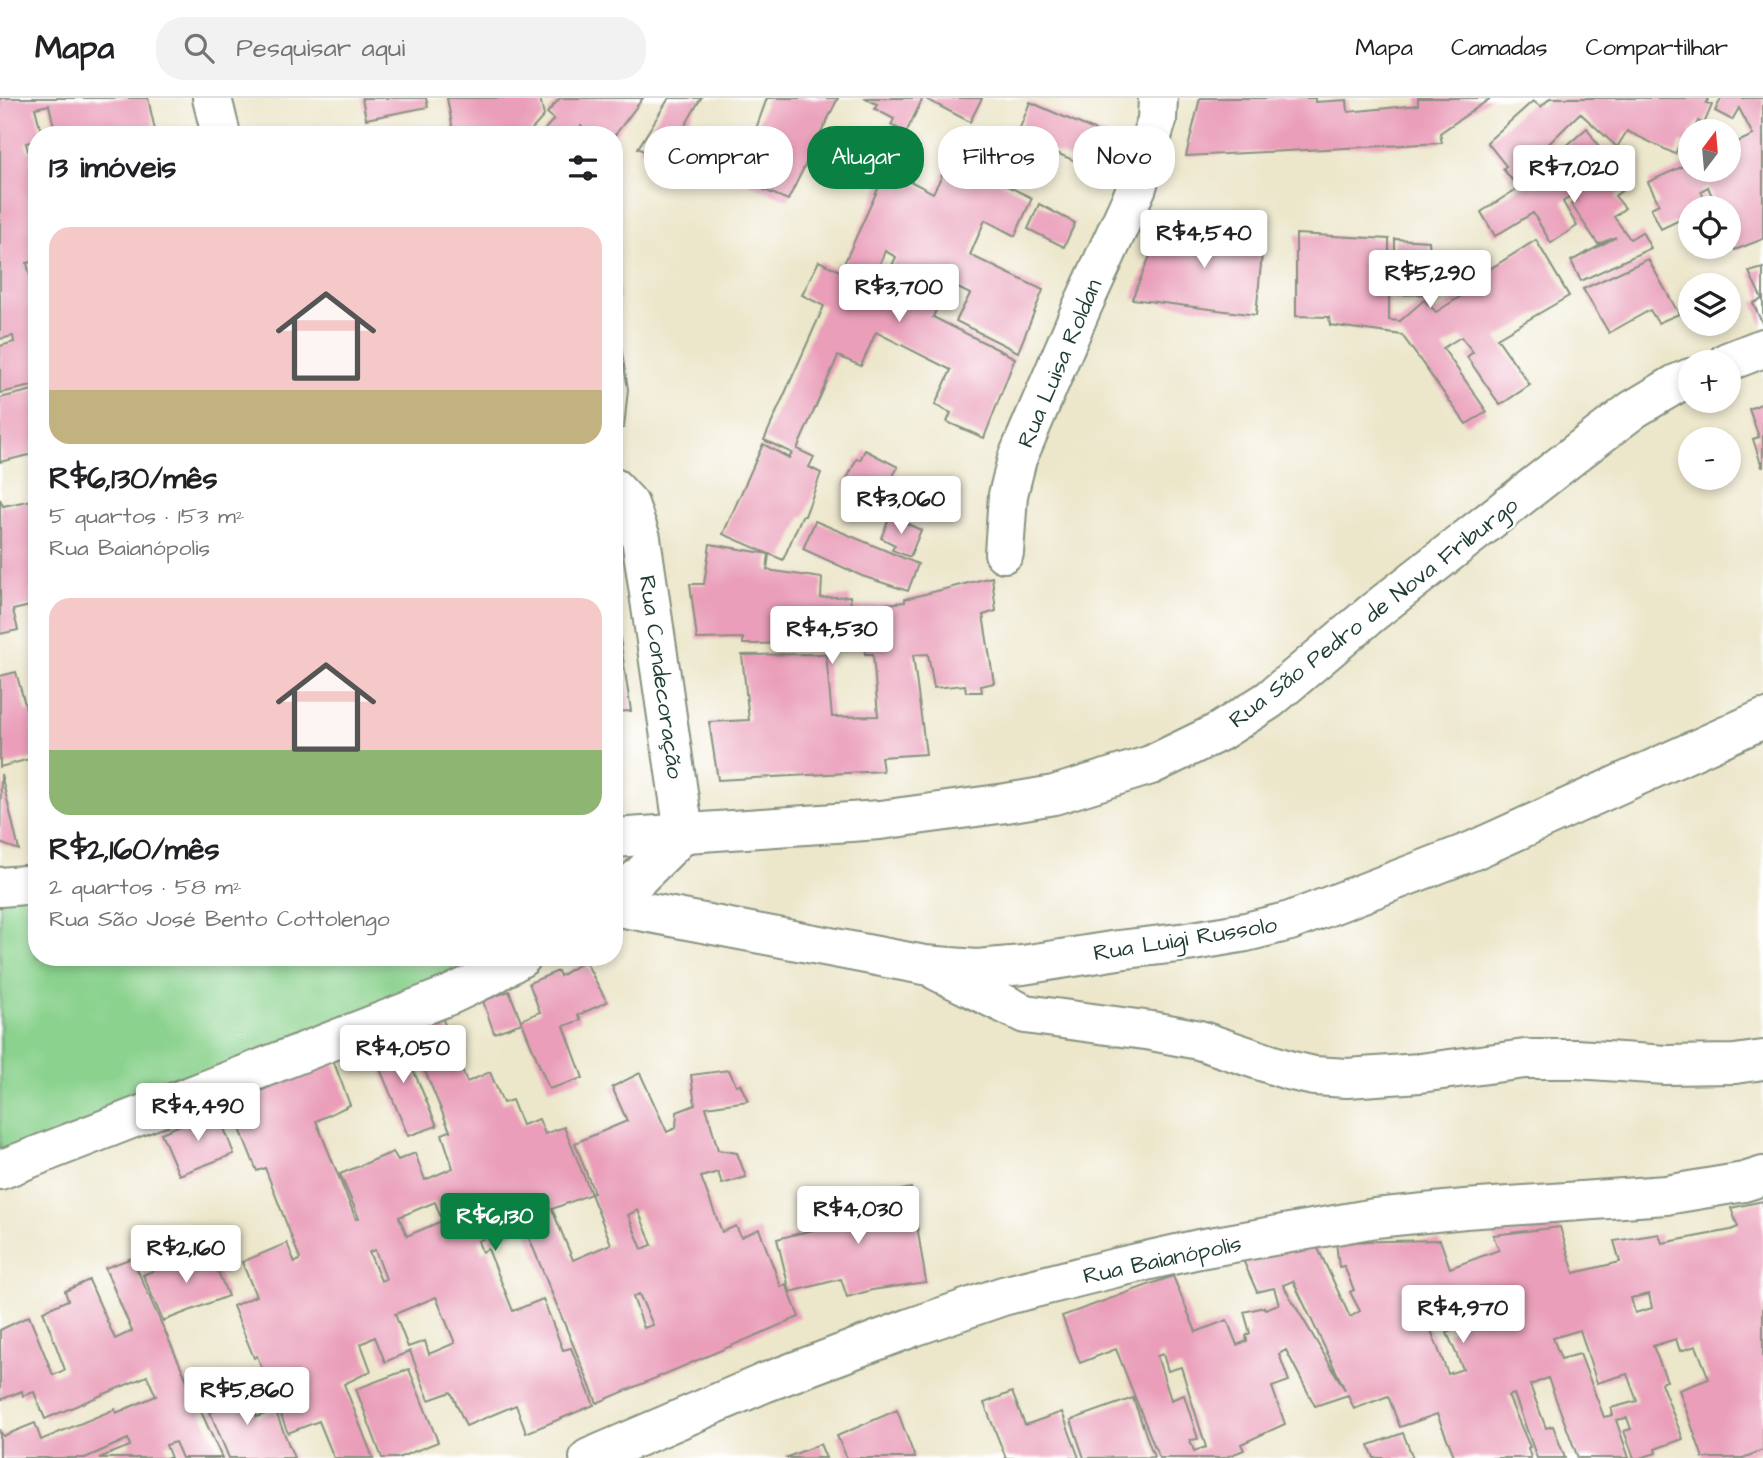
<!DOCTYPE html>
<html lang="pt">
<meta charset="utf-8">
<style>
:root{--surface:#fff;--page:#f2f2f2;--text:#202124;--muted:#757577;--line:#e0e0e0;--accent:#0b8043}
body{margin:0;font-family:"Architects Daughter",sans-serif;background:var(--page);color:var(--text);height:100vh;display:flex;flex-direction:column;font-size:26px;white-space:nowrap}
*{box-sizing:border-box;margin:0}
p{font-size:23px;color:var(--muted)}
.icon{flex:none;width:38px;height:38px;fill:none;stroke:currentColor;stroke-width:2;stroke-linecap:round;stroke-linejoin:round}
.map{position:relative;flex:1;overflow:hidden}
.drawer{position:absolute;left:28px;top:28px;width:595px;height:840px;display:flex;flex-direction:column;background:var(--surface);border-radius:28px;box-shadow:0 4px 10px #0003}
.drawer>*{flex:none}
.hud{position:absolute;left:644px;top:28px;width:665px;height:63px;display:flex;gap:14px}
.needle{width:46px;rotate:16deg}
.controls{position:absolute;left:1678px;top:21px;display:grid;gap:14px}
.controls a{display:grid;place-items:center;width:63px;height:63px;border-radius:50%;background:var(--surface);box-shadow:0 4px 10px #0003;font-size:35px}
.price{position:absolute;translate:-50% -60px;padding:0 16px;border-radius:7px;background:#fff;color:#222;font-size:23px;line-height:46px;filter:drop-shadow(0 2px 4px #0008)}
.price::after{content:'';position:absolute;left:50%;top:42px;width:21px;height:16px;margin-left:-10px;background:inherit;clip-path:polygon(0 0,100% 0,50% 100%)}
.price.on{background:var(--accent);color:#fff}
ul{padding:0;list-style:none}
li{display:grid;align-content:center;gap:14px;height:371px;padding:0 21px}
li span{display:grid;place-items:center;height:217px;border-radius:21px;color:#555}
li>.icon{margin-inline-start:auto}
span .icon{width:126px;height:126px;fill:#fffc;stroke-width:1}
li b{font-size:30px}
h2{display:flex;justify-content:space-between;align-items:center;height:84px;padding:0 21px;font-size:30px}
.chip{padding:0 24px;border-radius:28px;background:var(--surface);box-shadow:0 4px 10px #0003;font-size:24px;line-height:63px}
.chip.on{background:var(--accent);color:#fff}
header{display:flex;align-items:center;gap:42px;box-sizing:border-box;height:98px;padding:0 35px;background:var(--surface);border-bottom:2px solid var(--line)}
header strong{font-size:33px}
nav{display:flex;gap:38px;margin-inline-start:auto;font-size:24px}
.search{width:490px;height:63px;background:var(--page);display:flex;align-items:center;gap:18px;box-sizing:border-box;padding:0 24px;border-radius:28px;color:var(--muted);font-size:26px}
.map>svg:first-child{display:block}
.green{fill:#8ad28d;stroke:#548860;stroke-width:2}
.building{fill:#ea9eb9;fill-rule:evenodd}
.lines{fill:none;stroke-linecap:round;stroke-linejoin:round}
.minor-casing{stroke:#86927f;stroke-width:42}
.minor{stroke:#fff;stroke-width:38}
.labels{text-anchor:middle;stroke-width:5;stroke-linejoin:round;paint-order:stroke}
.street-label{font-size:23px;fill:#1f3d34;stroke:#fff}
</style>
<header>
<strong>Mapa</strong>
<div class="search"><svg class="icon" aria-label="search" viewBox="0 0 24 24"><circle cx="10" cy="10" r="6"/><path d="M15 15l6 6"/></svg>Pesquisar aqui</div>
<nav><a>Mapa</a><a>Camadas</a><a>Compartilhar</a></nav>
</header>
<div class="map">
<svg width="1763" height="1360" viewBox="0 0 1763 1360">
<rect width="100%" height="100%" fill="#fff"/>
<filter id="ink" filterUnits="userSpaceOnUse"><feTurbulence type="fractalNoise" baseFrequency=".0143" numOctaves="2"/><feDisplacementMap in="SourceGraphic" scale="14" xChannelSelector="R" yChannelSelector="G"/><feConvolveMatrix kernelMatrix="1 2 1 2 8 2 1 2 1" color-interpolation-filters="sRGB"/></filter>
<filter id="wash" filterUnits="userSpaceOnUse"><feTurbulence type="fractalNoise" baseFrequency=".00686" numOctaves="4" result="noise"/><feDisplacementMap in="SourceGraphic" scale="28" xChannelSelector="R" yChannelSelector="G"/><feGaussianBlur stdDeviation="1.57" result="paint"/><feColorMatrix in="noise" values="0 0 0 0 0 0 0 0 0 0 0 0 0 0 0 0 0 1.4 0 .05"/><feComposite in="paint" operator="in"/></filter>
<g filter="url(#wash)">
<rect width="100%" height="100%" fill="#ece6ca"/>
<!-- green -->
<path class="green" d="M 37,789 L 37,859 L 496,859 L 0,1060 L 0,793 Z"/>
<g id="blocks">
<!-- building -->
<g class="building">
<path d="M 0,0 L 148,0 L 156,37 L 56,37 L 49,7 L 35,10 L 42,37 L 37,37 L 37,42 L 26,45 L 28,53 L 37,52 L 37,163 L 27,165 L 37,207 L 37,287 L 0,295 L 0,248 L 14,244 L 13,238 L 0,241 Z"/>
<path d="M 362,0 L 426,0 L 428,9 L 366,21 Z"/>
<path d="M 447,0 L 540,0 L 544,18 L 527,37 L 454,37 Z"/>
<path d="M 560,0 L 643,0 L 615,37 L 591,37 L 581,28 L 573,37 L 549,37 L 544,32 L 554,21 L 547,15 Z"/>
<path d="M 669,0 L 701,0 L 664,64 L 638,50 Z"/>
<path d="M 767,0 L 838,0 L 788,102 L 738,81 Z"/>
<path d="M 864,0 L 923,0 L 906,35 L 891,27 L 894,21 L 875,11 L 877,6 Z"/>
<path d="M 924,0 L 982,0 L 970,24 Z"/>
<path d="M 1200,0 L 1315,0 L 1315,4 L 1347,2 L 1348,14 L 1418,7 L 1418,0 L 1491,0 L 1440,35 L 1442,45 L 1186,58 Z"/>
<path d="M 1550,0 L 1709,0 L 1706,5 L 1712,7 L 1704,26 L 1698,23 L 1693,33 L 1690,33 L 1690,39 L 1687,46 L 1681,44 L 1675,56 L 1627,33 L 1617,49 L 1580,15 L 1512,82 L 1503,71 L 1506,68 L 1487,44 L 1533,3 L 1541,9 Z"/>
<path d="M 1721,0 L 1763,0 L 1763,141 L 1735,152 L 1729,138 L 1729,110 L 1717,110 L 1708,89 L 1701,93 L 1708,109 L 1690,110 L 1690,117 L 1661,131 L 1651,110 L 1659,106 L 1648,84 L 1690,65 L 1690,72 L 1729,72 L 1729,48 L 1753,37 L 1739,10 L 1732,22 L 1715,13 Z"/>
<path d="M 1030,4 L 1110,39 L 1096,72 L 1017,38 Z"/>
<path d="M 184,30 L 186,37 L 160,37 L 159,36 Z"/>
<path d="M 1587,30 L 1625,90 L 1615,98 L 1625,110 L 1614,119 L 1630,141 L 1642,134 L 1651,150 L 1581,183 L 1571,163 L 1616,139 L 1598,146 L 1571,106 L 1577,102 L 1572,96 L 1563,104 L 1577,128 L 1551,145 L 1533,115 L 1495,138 L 1481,114 L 1518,90 Z"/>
<path d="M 963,37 L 997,52 L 985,77 L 1032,100 L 1015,138 L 985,122 L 970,157 L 1043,192 L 1018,254 L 956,223 L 970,196 L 948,185 L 933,219 L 1015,260 L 984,340 L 947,324 L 951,315 L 935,307 L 951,272 L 876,234 L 861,268 L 838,258 L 797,351 L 814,359 L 809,369 L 821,375 L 805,418 L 802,418 L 783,462 L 723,436 L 763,346 L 789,360 L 792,355 L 764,342 L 824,208 L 802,197 L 819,163 L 880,193 L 896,159 L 885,153 L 873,183 L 842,170 L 887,71 L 933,95 Z"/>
<path d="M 1039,106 L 1075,125 L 1064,149 L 1028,131 Z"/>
<path d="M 1162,129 L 1264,135 L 1256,217 L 1132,201 Z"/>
<path d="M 1296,136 L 1389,141 L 1389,222 L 1400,223 L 1424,202 L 1436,214 L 1466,195 L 1461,189 L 1536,142 L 1569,198 L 1497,240 L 1530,287 L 1500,307 L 1467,259 L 1473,254 L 1461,239 L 1443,250 L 1487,314 L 1466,326 L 1402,237 L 1330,227 L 1329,219 L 1296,218 Z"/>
<path d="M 1395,141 L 1429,143 L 1433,196 L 1395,197 Z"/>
<path d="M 1648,161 L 1679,216 L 1658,225 L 1650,212 L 1609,235 L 1583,191 Z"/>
<path d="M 614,164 L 616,164 L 620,201 L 614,202 Z"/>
<path d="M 1763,170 L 1763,227 L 1753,205 L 1762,201 L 1749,174 Z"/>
<path d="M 614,219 L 616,219 L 628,291 L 624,330 L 614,330 Z"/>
<path d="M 37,291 L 37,355 L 0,364 L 0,300 Z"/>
<path d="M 1763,305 L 1763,369 L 1762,369 L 1753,341 L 1759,339 L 1749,311 Z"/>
<path d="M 865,352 L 898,369 L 892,380 L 909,388 L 896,413 L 844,387 L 857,360 L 860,362 Z"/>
<path d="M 0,401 L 3,408 L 37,401 L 37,533 L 30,508 L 13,512 L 18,532 L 0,536 Z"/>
<path d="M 890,418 L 921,432 L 910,459 L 892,452 L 895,447 L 881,440 Z"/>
<path d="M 815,423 L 918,466 L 908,493 L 862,478 L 803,451 Z"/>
<path d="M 710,446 L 769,456 L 767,472 L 822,480 L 821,500 L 850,498 L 851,509 L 905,504 L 905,501 L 992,479 L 996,513 L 983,517 L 994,585 L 981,588 L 982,594 L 966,594 L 965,587 L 934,590 L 928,556 L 913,557 L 926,656 L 881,659 L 883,673 L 718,682 L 709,624 L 749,622 L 742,557 L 826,556 L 832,619 L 878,618 L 873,556 L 865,556 L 864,540 L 837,542 L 837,532 L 820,533 L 819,544 L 756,546 L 743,546 L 743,540 L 697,541 L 690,486 L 704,486 Z"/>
<path d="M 614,514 L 616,514 L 631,613 L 614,614 Z"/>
<path d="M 16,574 L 27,614 L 35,612 L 37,617 L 37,659 L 0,669 L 0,578 Z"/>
<path d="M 1,676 L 19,752 L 0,745 Z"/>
<path d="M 585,863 L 607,904 L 578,917 L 581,922 L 564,928 L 583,980 L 549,991 L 521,922 L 540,914 L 529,885 L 558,873 L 560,878 Z"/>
<path d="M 509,893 L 522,925 L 494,935 L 483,903 Z"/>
<path d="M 442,919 L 467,984 L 490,974 L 503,1005 L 512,1002 L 522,1027 L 539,1021 L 545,1036 L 564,1029 L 591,1096 L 552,1111 L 573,1162 L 611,1146 L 591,1096 L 594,1095 L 575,1045 L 627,1023 L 612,989 L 640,975 L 667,1034 L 676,1030 L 677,1014 L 695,1007 L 691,977 L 729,972 L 736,987 L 740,986 L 748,1003 L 706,1009 L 718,1052 L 737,1055 L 746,1079 L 722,1086 L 718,1074 L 701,1079 L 722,1134 L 736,1128 L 741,1139 L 759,1131 L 781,1189 L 786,1186 L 799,1219 L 597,1305 L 525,1130 L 491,1144 L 489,1138 L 478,1143 L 482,1154 L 488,1151 L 513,1213 L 543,1201 L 563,1252 L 571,1250 L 594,1307 L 526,1335 L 516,1307 L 466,1328 L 451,1294 L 429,1302 L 410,1253 L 385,1264 L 375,1239 L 361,1246 L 371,1273 L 344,1286 L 373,1360 L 334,1360 L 319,1323 L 288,1335 L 257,1258 L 254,1260 L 233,1208 L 256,1198 L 242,1164 L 287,1145 L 295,1165 L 300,1161 L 265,1070 L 257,1073 L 230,1006 L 333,962 L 350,1007 L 316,1023 L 356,1121 L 359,1120 L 340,1076 L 393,1054 L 398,1062 L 415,1055 L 425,1082 L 453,1070 L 442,1036 L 450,1033 L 408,932 ZM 435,1104 L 442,1123 L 407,1138 L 399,1119 ZM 638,1112 L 652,1147 L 642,1151 L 628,1117 ZM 375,1152 L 386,1181 L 381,1183 L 369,1154 ZM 639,1196 L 653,1227 L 644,1230 L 633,1199 ZM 436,1199 L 455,1245 L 429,1256 L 425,1243 L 408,1249 L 395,1216 Z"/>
<path d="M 398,936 L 437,1028 L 408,1038 L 370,947 Z"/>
<path d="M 217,1012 L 234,1056 L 179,1077 L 161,1035 Z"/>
<path d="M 911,1090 L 926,1184 L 872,1192 L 847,1199 L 841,1181 L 790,1194 L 777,1141 L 824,1129 L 818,1109 Z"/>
<path d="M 1763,1103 L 1763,1352 L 1743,1360 L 1703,1360 L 1679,1292 L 1709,1281 L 1696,1248 L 1680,1253 L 1676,1241 L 1653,1248 L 1667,1283 L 1661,1285 L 1683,1341 L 1655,1351 L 1656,1355 L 1640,1360 L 1634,1360 L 1624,1333 L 1631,1331 L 1627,1320 L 1616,1322 L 1629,1360 L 1578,1360 L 1548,1280 L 1530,1287 L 1546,1330 L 1553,1328 L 1565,1360 L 1537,1360 L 1514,1296 L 1508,1298 L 1530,1349 L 1528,1350 L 1531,1360 L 1455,1360 L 1437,1316 L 1400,1329 L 1388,1298 L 1354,1311 L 1348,1297 L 1315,1308 L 1286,1252 L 1279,1256 L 1289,1283 L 1272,1289 L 1285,1326 L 1241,1346 L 1244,1352 L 1224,1360 L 1159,1360 L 1116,1251 L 1080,1265 L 1062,1218 L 1173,1178 L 1196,1234 L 1227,1222 L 1237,1247 L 1247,1243 L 1246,1238 L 1250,1235 L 1244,1214 L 1264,1209 L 1265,1211 L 1279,1206 L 1274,1190 L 1257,1194 L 1243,1162 L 1316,1146 L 1350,1219 L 1360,1213 L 1350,1194 L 1354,1192 L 1344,1168 L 1339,1169 L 1336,1144 L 1440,1142 L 1450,1170 L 1499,1152 L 1493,1137 L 1560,1129 L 1574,1175 L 1620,1164 L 1614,1143 L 1659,1136 L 1662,1145 L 1731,1132 L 1738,1129 L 1731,1110 ZM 1293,1183 L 1345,1292 L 1283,1187 ZM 1649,1196 L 1652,1210 L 1635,1215 L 1631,1200 ZM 1447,1215 L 1455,1231 L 1447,1235 L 1463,1271 L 1448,1276 L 1427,1222 ZM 1580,1232 L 1597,1285 L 1627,1276 L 1637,1303 L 1611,1310 L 1613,1317 L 1604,1319 L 1580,1256 L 1561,1261 L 1553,1240 ZM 1163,1256 L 1168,1273 L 1181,1269 L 1206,1349 L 1194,1353 L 1190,1342 L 1198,1341 L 1184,1297 L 1171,1302 L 1157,1258 Z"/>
<path d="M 208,1149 L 228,1198 L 163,1223 L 143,1177 Z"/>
<path d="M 132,1160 L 222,1360 L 182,1360 L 175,1344 L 166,1347 L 171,1360 L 99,1360 L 130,1348 L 128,1341 L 85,1360 L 0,1360 L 0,1333 L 3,1338 L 35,1325 L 41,1342 L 115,1311 L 116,1315 L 156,1298 L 147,1278 L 45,1321 L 34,1294 L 23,1298 L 22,1293 L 0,1302 L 0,1232 L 29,1218 L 53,1277 L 65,1272 L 43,1213 L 68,1202 L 65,1193 L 89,1182 L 115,1241 L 132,1233 L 105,1170 Z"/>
<path d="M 409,1271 L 438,1344 L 398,1360 L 382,1360 L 356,1291 Z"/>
<path d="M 230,1281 L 233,1288 L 239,1286 L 245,1300 L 248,1299 L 257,1319 L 275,1312 L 294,1360 L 229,1360 L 210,1314 L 218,1311 L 213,1297 L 220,1294 L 216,1287 Z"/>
<path d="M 1012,1294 L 1025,1327 L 1062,1314 L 1079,1360 L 1006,1360 L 984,1305 Z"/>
<path d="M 1133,1300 L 1154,1359 L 1084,1360 L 1071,1322 Z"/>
<path d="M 897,1312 L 915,1360 L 847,1360 L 837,1338 Z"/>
<path d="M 1403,1335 L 1413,1360 L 1374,1360 L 1369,1347 Z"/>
<path d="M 820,1346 L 826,1360 L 785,1360 Z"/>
</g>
</g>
</g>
<g filter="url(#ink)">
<use href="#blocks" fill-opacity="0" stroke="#86927f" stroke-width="2"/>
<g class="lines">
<!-- minor casing -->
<g class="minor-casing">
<g id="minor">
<path d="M 212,0 L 221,37"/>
<path d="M 1727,264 L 1763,250"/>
<path d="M 614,390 L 629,406 L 641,440 L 684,735 L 614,804"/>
<path d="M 1004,455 L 1008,397 L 1017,361 L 1082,209 L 1137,89 L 1157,22 L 1158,0"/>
<path d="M 614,740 L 880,722 L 1006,705 L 1054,697 L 1151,667 L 1219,634 L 1269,602 L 1372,515 L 1580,352 L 1634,311 L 1676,286 L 1690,280"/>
<path d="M 0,789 L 37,786"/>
<path d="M 614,808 L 924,867 L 977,871 L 1023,867 L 1118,852 L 1187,844 L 1246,834 L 1290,823 L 1472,753 L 1763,621"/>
<path d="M 937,873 L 1025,916 L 1152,933 L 1199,942 L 1288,972 L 1314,978 L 1347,980 L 1420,975 L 1525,961 L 1576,961 L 1666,967 L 1735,966 L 1763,962"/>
<path d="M 0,1072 L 450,897 L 492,877 L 522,859"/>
<path d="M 589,1360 L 764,1285 L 913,1229 L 1003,1198 L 1115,1170 L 1199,1151 L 1375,1120 L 1465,1111 L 1666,1097 L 1744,1084 L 1763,1078"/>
</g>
</g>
<!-- minor -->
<use href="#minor" class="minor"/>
</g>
</g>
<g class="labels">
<!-- street labels -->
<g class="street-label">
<text transform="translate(1059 265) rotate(-67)" y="8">Rua Luisa Roldan</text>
<text transform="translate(1373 514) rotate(-38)" y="8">Rua São Pedro de Nova Friburgo</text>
<text transform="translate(662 579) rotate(82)" y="8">Rua Condecoração</text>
<text transform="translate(1185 840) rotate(-9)" y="8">Rua Luigi Russolo</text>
<text transform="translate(1162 1161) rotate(-12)" y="8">Rua Baianópolis</text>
</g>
</g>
</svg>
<div class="controls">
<a><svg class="needle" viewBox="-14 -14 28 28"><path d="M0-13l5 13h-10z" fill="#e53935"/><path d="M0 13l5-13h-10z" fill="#757577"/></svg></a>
<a><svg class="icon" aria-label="locate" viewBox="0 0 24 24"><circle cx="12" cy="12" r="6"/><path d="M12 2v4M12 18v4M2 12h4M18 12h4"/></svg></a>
<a><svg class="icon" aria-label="layers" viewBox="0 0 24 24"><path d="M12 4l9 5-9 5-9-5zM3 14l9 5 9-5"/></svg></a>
<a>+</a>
<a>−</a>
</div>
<b class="price" style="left:1574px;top:107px">R$7,020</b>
<b class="price" style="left:1204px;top:172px">R$4,540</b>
<b class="price" style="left:1430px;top:212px">R$5,290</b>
<b class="price" style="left:899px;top:226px">R$3,700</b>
<b class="price" style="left:901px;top:438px">R$3,060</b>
<b class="price" style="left:832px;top:568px">R$4,530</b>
<b class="price" style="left:403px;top:987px">R$4,050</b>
<b class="price" style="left:198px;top:1045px">R$4,490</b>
<b class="price" style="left:858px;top:1148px">R$4,030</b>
<b class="price on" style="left:495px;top:1155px">R$6,130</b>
<b class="price" style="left:186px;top:1187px">R$2,160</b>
<b class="price" style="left:1463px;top:1247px">R$4,970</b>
<b class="price" style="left:247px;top:1329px">R$5,860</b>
<div class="hud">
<a class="chip">Comprar</a>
<a class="chip on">Alugar</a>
<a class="chip">Filtros</a>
<a class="chip">Novo</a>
</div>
<section class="drawer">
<h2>13 imóveis<svg class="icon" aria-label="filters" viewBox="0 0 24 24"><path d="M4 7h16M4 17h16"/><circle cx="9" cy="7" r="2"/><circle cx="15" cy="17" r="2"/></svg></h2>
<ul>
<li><span style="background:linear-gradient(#f6c9c9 75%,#c2b280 0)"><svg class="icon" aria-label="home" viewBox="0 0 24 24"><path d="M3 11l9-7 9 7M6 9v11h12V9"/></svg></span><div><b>R$6,130/mês</b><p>5 quartos · 153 m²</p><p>Rua Baianópolis</p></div></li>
<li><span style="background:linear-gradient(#f6c9c9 70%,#8fb573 0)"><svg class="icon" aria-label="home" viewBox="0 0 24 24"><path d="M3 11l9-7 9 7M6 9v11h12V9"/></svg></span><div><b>R$2,160/mês</b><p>2 quartos · 58 m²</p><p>Rua São José Bento Cottolengo</p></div></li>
</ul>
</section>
</div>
